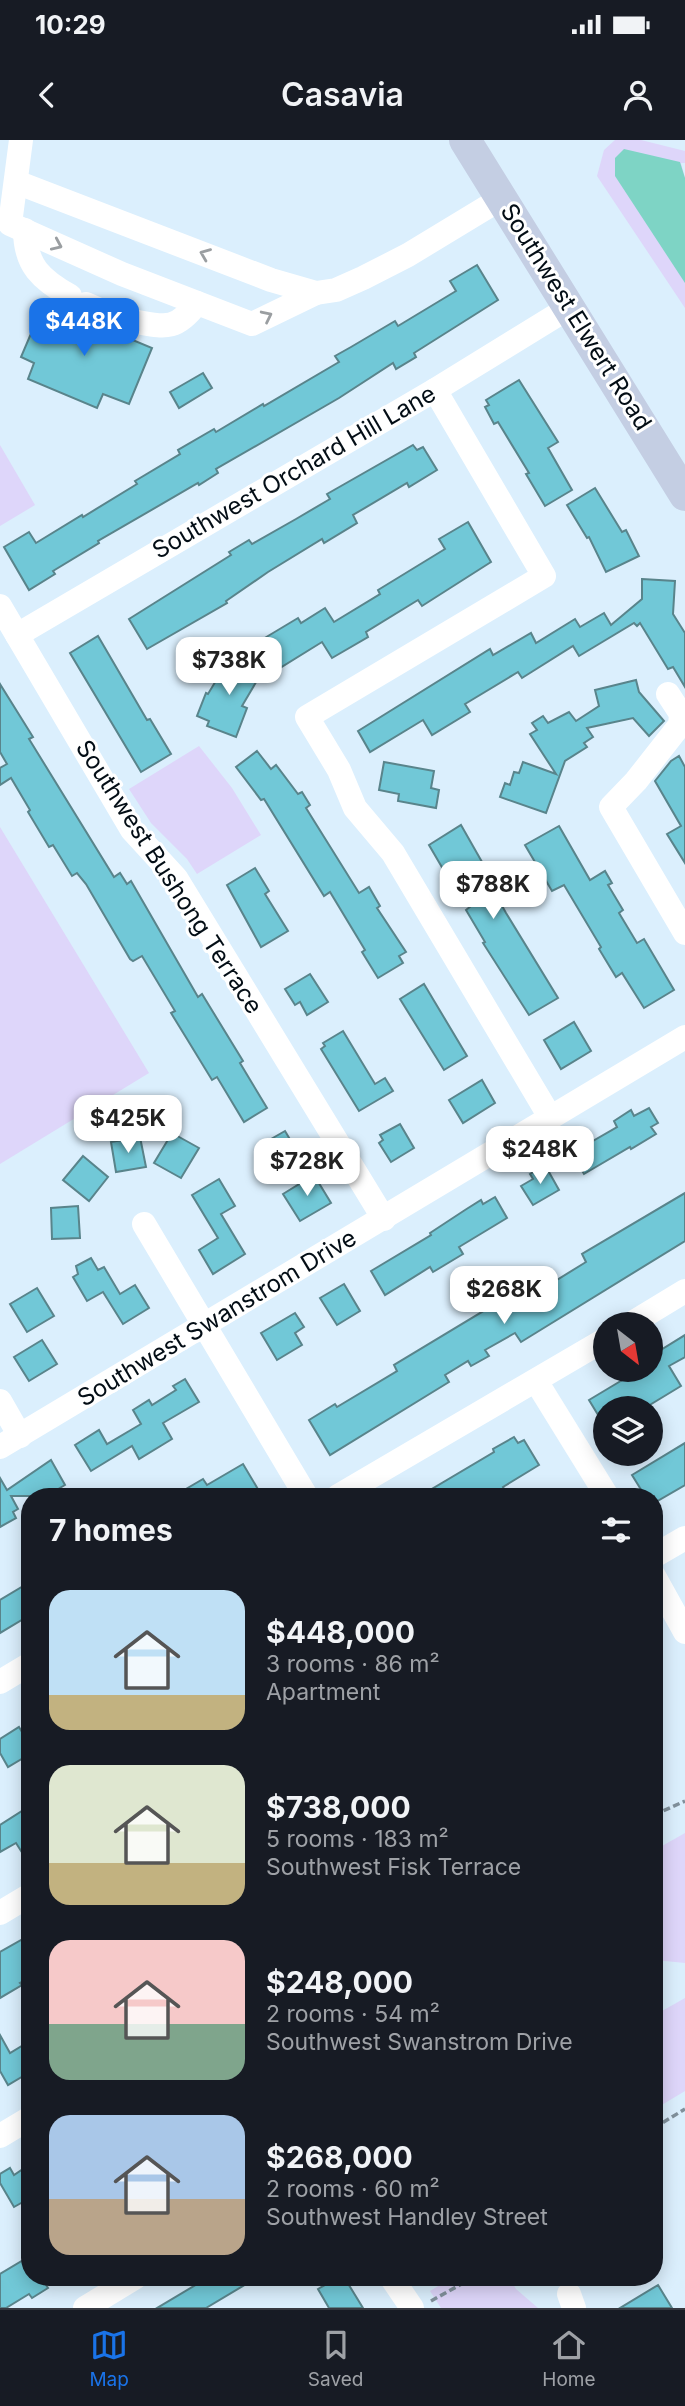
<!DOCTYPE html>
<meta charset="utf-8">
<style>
:root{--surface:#171b24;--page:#20242c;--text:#f1f3f6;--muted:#9ea1a6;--line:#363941;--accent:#1a73e8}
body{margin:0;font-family:Inter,sans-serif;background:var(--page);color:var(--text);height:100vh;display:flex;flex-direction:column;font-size:26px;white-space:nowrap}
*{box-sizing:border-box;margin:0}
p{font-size:23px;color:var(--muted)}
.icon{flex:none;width:38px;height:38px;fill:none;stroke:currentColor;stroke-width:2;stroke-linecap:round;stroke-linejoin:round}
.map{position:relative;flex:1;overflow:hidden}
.panel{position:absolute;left:21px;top:1348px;width:642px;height:798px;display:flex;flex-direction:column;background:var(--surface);border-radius:28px;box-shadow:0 4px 18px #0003}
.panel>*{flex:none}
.needle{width:46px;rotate:149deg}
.controls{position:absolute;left:593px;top:1172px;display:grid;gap:14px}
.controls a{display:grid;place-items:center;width:70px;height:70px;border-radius:50%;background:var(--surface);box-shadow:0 4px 18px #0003;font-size:35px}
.price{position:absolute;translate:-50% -60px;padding:0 16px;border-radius:14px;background:#fff;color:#222;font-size:23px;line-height:46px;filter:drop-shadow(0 2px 4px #0008)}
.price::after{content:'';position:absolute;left:50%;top:42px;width:21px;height:16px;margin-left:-10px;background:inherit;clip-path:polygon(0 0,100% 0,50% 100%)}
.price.current{background:var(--accent);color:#fff}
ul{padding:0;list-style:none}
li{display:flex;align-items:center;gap:21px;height:175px;padding:0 28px}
li span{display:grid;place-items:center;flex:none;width:196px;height:140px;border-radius:21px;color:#555}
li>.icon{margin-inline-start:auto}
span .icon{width:84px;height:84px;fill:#fffc;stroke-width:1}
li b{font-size:30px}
h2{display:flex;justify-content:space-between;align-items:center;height:84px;padding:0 28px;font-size:30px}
.status{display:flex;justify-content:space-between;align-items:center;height:49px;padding:0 35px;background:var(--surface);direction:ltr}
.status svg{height:19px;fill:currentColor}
header{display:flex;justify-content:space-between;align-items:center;height:91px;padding:0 28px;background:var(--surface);font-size:32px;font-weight:600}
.tabs{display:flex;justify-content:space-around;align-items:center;height:98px;border-top:2px solid var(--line);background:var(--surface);font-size:19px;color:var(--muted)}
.tabs a{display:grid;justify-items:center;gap:4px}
.tabs .current{color:var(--accent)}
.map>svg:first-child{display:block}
.green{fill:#ded6fa}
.water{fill:#7ed4c5}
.building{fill:#71c8d7;stroke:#59848b;stroke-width:2}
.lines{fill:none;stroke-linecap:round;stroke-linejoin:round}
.path{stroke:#80909b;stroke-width:3.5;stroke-dasharray:7 3.5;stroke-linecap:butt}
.minor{stroke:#fff;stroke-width:24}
.major{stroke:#c4cee3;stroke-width:32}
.oneway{stroke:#9a9ea1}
.labels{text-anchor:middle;stroke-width:6;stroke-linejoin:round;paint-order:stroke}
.street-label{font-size:24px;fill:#030d15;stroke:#fff}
</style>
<div class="status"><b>10:29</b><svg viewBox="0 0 49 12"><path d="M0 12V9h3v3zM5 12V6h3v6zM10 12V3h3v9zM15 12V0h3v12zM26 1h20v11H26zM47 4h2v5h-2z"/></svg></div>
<header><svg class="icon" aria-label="back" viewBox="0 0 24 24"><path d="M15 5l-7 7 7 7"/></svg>Casavia<svg class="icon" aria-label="person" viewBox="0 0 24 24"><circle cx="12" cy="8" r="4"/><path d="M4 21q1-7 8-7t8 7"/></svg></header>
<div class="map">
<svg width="685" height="2168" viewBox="0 0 685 2168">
<rect width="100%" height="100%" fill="#dbeffd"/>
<!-- green -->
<g class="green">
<path d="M 615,0 L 641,0 L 685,11 L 685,23 L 681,23 L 685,38 L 685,168 L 597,36 L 604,10 Z"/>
<path d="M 0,305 L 35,365 L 0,386 Z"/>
<path d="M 199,606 L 232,648 L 261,695 L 197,734 L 187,719 L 151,683 L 129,649 Z"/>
<path d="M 0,687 L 149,933 L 0,1024 Z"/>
<path d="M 685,1693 L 685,1823 L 655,1820 L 655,1710 Z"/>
<path d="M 685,1858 L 685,1951 L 655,1969 L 655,1875 Z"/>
<path d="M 453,2137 L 509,2137 L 516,2149 L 538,2168 L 441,2168 L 430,2151 Z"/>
</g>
<!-- water -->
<path class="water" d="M 624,9 L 680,22 L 685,38 L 685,143 L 615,36 L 615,18 Z"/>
<!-- building -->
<g class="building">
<path d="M 477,125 L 498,160 L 414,213 L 416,217 L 396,229 L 393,223 L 339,258 L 216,329 L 218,333 L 199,345 L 198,343 L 98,401 L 99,403 L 53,431 L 55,434 L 29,450 L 4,407 L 29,392 L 36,403 L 82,375 L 83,377 L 137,344 L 135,341 L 180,314 L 178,310 L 214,289 L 216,292 L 263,264 L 264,266 L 339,222 L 335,216 L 351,207 L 395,181 L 398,186 L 456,151 L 450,141 Z"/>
<path d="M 44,163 L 152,208 L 129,264 L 103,254 L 97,268 L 28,239 L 34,223 L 21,217 Z"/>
<path d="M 203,233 L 212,248 L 179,268 L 170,252 Z"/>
<path d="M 519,240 L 558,302 L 548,308 L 572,350 L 545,366 L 526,334 L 529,333 L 498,282 L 494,284 L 485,267 L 489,265 L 486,260 Z"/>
<path d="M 413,305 L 417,310 L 423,307 L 437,330 L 409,347 L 407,343 L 353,375 L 357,383 L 324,403 L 322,399 L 268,432 L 226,461 L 227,463 L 147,509 L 129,479 L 231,415 L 229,412 L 249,400 L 252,404 L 296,379 L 330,359 L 327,354 Z"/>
<path d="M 595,348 L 622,392 L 626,390 L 639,416 L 606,432 L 589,397 L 587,398 L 567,365 Z"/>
<path d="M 468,382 L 491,422 L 422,466 L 418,460 L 366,492 L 368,497 L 332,518 L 322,502 L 275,531 L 258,502 L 298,478 L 301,483 L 325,468 L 334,482 L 380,454 L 378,450 L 445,409 L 439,399 Z"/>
<path d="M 642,439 L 675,441 L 673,474 L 685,493 L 685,547 L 673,527 L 668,529 L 640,483 L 637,486 L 634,483 L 579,516 L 573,506 L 522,538 L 518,532 L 465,564 L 470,572 L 432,595 L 423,580 L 370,612 L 358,591 L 490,509 L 493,515 L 531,493 L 536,503 L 575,479 L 580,487 L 604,473 L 611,485 L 642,459 Z"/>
<path d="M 98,496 L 147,580 L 150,579 L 171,614 L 141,632 L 70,513 Z"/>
<path d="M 232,514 L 262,532 L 242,566 L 247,568 L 236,597 L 207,586 L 209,581 L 197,576 L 206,553 L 208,554 Z"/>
<path d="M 636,540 L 639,552 L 664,581 L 649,596 L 633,578 L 587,588 L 593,597 L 584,603 L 587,607 L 565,621 L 546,673 L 500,657 L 505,643 L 510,645 L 514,632 L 519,633 L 523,622 L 556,634 L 530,594 L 537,590 L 532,583 L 543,576 L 548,583 L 569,572 L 576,581 L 599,566 L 595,550 Z"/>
<path d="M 0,544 L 33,597 L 29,599 L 114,737 L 120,733 L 127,744 L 131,741 L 198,857 L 202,854 L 243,921 L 240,923 L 267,968 L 244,982 L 217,937 L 212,940 L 187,899 L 171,873 L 175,871 L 142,816 L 133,821 L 130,819 L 86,744 L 77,733 L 72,736 L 53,705 L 49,707 L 28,672 L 30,670 L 11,638 L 0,645 L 0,628 L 7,624 L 0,612 Z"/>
<path d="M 257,611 L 271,629 L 276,625 L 298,654 L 302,652 L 310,665 L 306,668 L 359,753 L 369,747 L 380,766 L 377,768 L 406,812 L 399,816 L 403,823 L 378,838 L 362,812 L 365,810 L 330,752 L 324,756 L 264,659 L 261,660 L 236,627 Z"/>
<path d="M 679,616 L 685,627 L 685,723 L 667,694 L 681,686 L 655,641 L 671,621 Z"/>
<path d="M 384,622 L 434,631 L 431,648 L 439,650 L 436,668 L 398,661 L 399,654 L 379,650 Z"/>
<path d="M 461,685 L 482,722 L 479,724 L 506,773 L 558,858 L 529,875 L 483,803 L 485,802 L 466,770 L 471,766 L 454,738 L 450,741 L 429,705 Z"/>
<path d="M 559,686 L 590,740 L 605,731 L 612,743 L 608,745 L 623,770 L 619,773 L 637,803 L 644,799 L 674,850 L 644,868 L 622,833 L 616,837 L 599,809 L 601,807 L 564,745 L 552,751 L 525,705 Z"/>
<path d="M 255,728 L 269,751 L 265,754 L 288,791 L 261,807 L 227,745 Z"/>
<path d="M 310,834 L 328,862 L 307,875 L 300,862 L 295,865 L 285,849 Z"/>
<path d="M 424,844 L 467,916 L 444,930 L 400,859 Z"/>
<path d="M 574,882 L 591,911 L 561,929 L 544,900 Z"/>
<path d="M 343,891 L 375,944 L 385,938 L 393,951 L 359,971 L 321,909 L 325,906 L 323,903 Z"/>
<path d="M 482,940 L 495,963 L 463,983 L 449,960 Z"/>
<path d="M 649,968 L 658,983 L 651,987 L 656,994 L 631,1009 L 630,1007 L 584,1034 L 572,1013 L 617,987 L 614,981 L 631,970 L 634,976 Z"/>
<path d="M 400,984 L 414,1008 L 391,1022 L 379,1003 L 383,1000 L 380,995 Z"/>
<path d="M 285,991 L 298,1013 L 271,1030 L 257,1007 Z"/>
<path d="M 172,993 L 199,1008 L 181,1038 L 154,1023 Z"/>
<path d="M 140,997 L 146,1027 L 116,1032 L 111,1002 Z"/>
<path d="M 83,1016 L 108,1037 L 89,1061 L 63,1040 Z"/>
<path d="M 545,1025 L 559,1050 L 533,1065 L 521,1046 L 533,1039 L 530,1034 Z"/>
<path d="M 314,1035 L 331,1063 L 300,1081 L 283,1054 Z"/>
<path d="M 219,1039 L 235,1066 L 221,1074 L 245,1114 L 213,1134 L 199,1110 L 218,1098 L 192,1055 Z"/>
<path d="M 685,1053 L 685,1101 L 521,1202 L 515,1193 L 485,1210 L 489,1216 L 471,1226 L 468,1221 L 445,1235 L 449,1242 L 330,1315 L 309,1280 L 335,1264 L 337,1267 L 397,1231 L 394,1225 L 520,1149 L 526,1159 L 586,1122 L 582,1114 Z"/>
<path d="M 495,1057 L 507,1078 L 459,1107 L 463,1114 L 433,1132 L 430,1127 L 385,1155 L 371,1131 L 431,1095 L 430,1093 L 465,1070 L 481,1060 L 483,1064 Z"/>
<path d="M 78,1066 L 80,1098 L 52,1099 L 51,1068 Z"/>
<path d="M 91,1118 L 98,1130 L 104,1127 L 120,1154 L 135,1145 L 149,1168 L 123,1184 L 103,1152 L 87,1161 L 73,1137 L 78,1134 L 76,1126 Z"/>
<path d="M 344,1144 L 360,1171 L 337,1185 L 320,1158 Z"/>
<path d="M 37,1148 L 54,1176 L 27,1192 L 10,1164 Z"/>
<path d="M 295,1173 L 304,1187 L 295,1193 L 302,1205 L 277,1220 L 261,1193 Z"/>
<path d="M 685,1195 L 685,1217 L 669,1226 L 681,1246 L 643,1269 L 606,1269 L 606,1288 L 589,1260 L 629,1236 L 625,1230 L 651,1230 L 651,1216 Z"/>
<path d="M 42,1200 L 57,1224 L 29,1241 L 14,1217 Z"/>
<path d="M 185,1239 L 199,1262 L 163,1283 L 172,1299 L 139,1319 L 132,1306 L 91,1331 L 75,1305 L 99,1290 L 107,1304 L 141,1284 L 133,1270 L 149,1260 L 152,1265 L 176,1250 L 173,1246 Z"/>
<path d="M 514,1297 L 518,1303 L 524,1300 L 539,1325 L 503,1347 L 508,1356 L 420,1356 L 494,1312 L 493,1309 Z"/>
<path d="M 685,1303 L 685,1345 L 654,1363 L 654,1356 L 645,1356 L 632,1335 Z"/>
<path d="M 51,1320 L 65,1345 L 46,1356 L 11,1356 L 18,1369 L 13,1372 L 16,1378 L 0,1387 L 0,1338 L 7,1350 Z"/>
<path d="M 243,1324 L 262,1356 L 174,1356 L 203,1339 L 207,1345 Z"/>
<path d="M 30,1442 L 30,1475 L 0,1493 L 0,1460 Z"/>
<path d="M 19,1587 L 30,1605 L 30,1614 L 8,1627 L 0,1613 L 0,1599 Z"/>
<path d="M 22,1671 L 30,1685 L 30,1725 L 16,1703 L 0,1712 L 0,1685 Z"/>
<path d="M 30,1795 L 30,1837 L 20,1843 L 22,1845 L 0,1858 L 0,1812 Z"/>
<path d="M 0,1895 L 10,1913 L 30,1901 L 30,1932 L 8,1945 L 0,1931 Z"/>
<path d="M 10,2028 L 14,2035 L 23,2029 L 30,2041 L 30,2058 L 14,2067 L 0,2043 L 0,2034 Z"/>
<path d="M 30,2116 L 30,2137 L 41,2137 L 48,2148 L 32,2158 L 29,2154 L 6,2168 L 0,2168 L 0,2134 Z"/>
<path d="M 209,2137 L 258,2137 L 206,2168 L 157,2168 Z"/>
<path d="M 339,2137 L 344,2137 L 363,2168 L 329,2168 L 318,2149 Z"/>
<path d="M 658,2145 L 672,2168 L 620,2168 Z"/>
</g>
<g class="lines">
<!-- path -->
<g class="path">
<path d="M 654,1675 L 685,1661"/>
<path d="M 654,1988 L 685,1969"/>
<path d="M 431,2161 L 474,2137"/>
</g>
<!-- minor -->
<g class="minor">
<path d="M 21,0 L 10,84 L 122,134 L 252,184 L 316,153 L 336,150 L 363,138 L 408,115 L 502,58"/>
<path d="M 16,42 L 271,140 L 316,153"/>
<path d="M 25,90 C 25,126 42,140 70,156"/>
<path d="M 86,164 L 118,178"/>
<path d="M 125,180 C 161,185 173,195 197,163"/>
<path d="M 435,250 L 544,436 L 307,577 L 339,630 L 355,668 L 393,713 L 550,977"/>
<path d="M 0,466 L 132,690 L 176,738 L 384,1079"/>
<path d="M 17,495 L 435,250 L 570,167"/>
<path d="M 668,554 L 681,574 L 680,585 L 636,641 L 611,667 L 685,793"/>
<path d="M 144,1084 L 306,1356"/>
<path d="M 629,1185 L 685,1151"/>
<path d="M 536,1241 L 607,1356"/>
<path d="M 0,1261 L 20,1296"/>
<path d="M 0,1307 L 685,897"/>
<path d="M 338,1356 L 606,1199"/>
<path d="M 654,1416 L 685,1398"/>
<path d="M 654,1436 L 685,1492"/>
<path d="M 0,1542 L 30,1524"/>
<path d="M 0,1773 L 30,1755"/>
<path d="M 0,1996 L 30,1978"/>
<path d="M 391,2137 L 412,2168"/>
<path d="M 569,2154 L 574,2168"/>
<path d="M 85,2168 L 136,2137"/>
</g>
<!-- major -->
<path class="major" d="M 465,0 L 685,355"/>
</g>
<!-- one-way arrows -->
<defs><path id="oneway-chevron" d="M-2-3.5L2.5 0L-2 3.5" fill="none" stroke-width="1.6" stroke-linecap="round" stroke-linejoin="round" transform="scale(1.75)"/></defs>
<g class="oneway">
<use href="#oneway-chevron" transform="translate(57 105) rotate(24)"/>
<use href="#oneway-chevron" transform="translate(205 114) rotate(-158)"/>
<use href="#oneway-chevron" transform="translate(267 176) rotate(-26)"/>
</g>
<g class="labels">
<!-- street labels -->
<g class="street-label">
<text transform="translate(576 177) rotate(58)" y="8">Southwest Elwert Road</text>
<text transform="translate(294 332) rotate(-30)" y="8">Southwest Orchard Hill Lane</text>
<text transform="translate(169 737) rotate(57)" y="8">Southwest Bushong Terrace</text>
<text transform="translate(217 1178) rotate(-31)" y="8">Southwest Swanstrom Drive</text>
</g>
</g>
</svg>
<div class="controls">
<a><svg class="needle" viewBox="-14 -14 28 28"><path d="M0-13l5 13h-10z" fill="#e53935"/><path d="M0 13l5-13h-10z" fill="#9ea1a6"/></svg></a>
<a><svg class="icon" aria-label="layers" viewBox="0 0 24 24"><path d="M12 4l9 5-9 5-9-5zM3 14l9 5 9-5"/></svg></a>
</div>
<b class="price current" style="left:84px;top:218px">$448K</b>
<b class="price" style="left:229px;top:557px">$738K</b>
<b class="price" style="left:493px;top:781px">$788K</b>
<b class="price" style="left:128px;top:1015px">$425K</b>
<b class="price" style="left:540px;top:1046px">$248K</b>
<b class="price" style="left:307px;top:1058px">$728K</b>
<b class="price" style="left:504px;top:1186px">$268K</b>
<section class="panel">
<h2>7 homes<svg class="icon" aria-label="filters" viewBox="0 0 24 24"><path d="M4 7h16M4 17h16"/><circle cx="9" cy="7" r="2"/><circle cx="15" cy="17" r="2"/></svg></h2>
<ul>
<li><span style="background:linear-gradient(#bfe0f5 75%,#c2b280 0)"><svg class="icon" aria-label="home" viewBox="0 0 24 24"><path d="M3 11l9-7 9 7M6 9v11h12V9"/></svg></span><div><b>$448,000</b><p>3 rooms · 86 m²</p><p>Apartment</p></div></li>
<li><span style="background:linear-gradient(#dfe7d0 70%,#c2b280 0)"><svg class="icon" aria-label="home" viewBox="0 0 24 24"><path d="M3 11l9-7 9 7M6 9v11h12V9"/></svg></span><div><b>$738,000</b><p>5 rooms · 183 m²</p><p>Southwest Fisk Terrace</p></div></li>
<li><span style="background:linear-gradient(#f6c9c9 60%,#7fa58c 0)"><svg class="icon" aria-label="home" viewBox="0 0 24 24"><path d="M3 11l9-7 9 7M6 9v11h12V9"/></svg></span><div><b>$248,000</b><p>2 rooms · 54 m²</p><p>Southwest Swanstrom Drive</p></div></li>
<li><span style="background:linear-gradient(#a9c7e8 60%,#b9a48a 0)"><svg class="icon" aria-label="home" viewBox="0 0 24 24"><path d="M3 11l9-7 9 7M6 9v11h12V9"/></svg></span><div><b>$268,000</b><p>2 rooms · 60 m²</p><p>Southwest Handley Street</p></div></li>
</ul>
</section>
</div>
<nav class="tabs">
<a class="current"><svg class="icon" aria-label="map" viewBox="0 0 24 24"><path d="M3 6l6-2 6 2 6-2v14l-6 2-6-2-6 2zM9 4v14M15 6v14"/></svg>Map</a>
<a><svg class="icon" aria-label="saved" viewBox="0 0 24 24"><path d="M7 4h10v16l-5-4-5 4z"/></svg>Saved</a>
<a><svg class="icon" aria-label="home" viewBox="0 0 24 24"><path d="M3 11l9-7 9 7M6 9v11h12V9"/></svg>Home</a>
</nav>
